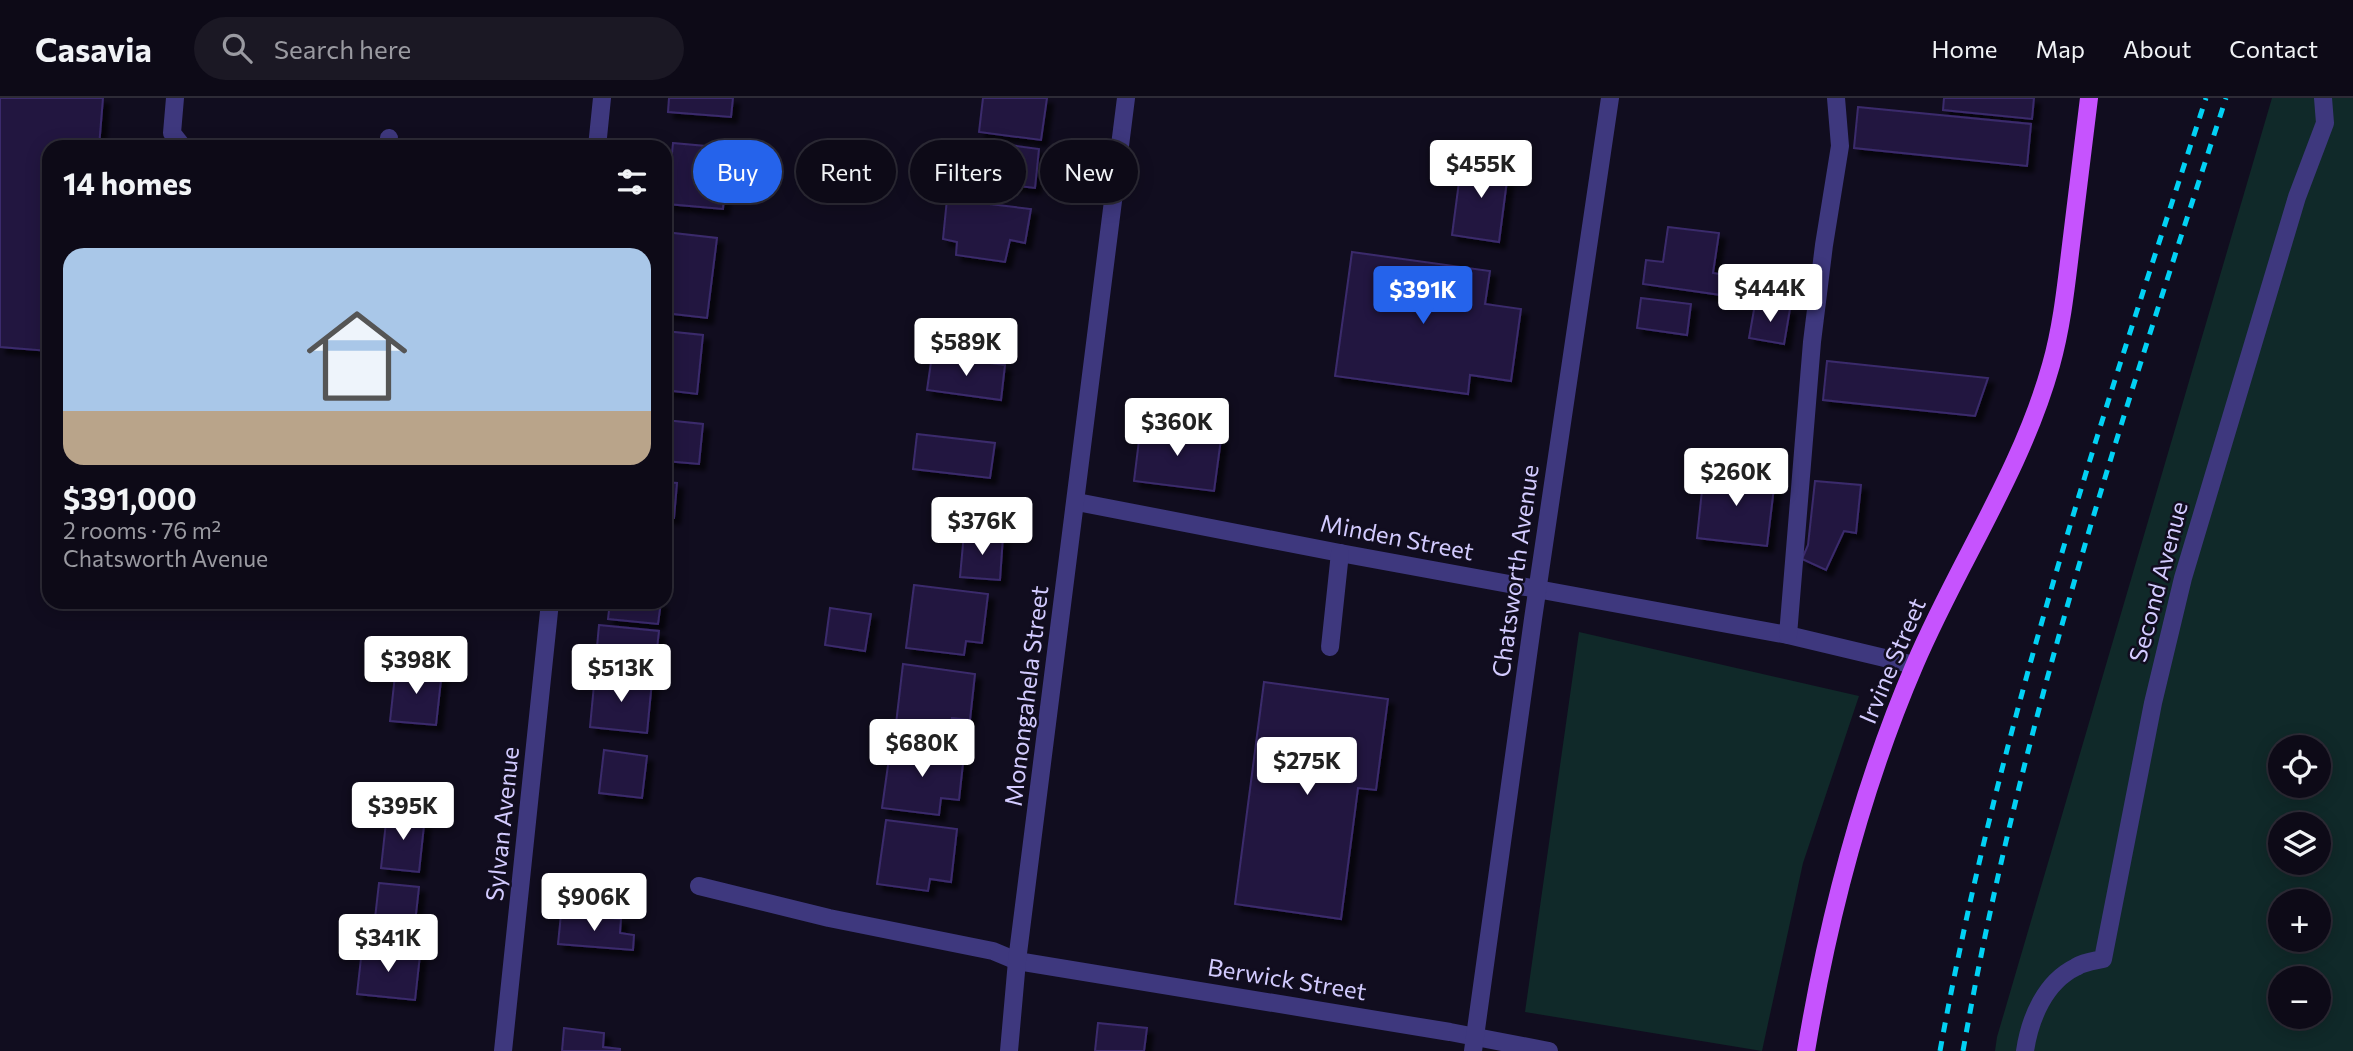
<!DOCTYPE html>
<meta charset="utf-8">
<style>
:root{--surface:#0d0a17;--page:#1b1824;--text:#f1f3f6;--muted:#9a9aa1;--line:#2d2b36;--accent:#2563eb}
body{margin:0;font-family:Commissioner,sans-serif;background:var(--page);color:var(--text);height:100vh;display:flex;flex-direction:column;font-size:26px;white-space:nowrap}
*{box-sizing:border-box;margin:0}
p{font-size:23px;color:var(--muted)}
.icon{flex:none;width:38px;height:38px;fill:none;stroke:currentColor;stroke-width:2;stroke-linecap:round;stroke-linejoin:round}
.map{position:relative;flex:1;overflow:hidden}
.side{position:absolute;left:42px;top:42px;width:630px;height:469px;display:flex;flex-direction:column;background:var(--surface);border-radius:21px;box-shadow:0 4px 18px #0003,0 0 0 2px var(--line)}
.side>*{flex:none}
.banner{position:absolute;left:693px;top:42px;width:665px;height:63px;display:flex;gap:14px}
.buttons{position:absolute;left:2268px;top:637px;display:grid;gap:14px}
.buttons a{display:grid;place-items:center;width:63px;height:63px;border-radius:50%;background:var(--surface);box-shadow:0 4px 18px #0003,0 0 0 2px var(--line);font-size:35px}
.price{position:absolute;translate:-50% -60px;padding:0 16px;border-radius:7px;background:#fff;color:#222;font-size:23px;line-height:46px;filter:drop-shadow(0 2px 4px #0008)}
.price::after{content:'';position:absolute;left:50%;top:42px;width:21px;height:16px;margin-left:-10px;background:inherit;clip-path:polygon(0 0,100% 0,50% 100%)}
.price.on{background:var(--accent);color:#fff}
ul{padding:0;list-style:none}
li{display:grid;align-content:center;gap:14px;height:371px;padding:0 21px}
li+li{border-top:2px solid var(--line)}
li span{display:grid;place-items:center;height:217px;border-radius:21px;color:#555}
li>.icon{margin-inline-start:auto}
span .icon{width:126px;height:126px;fill:#fffc;stroke-width:1}
li b{font-size:30px}
h2{display:flex;justify-content:space-between;align-items:center;height:84px;padding:0 21px;font-size:30px}
.chip{padding:0 24px;border-radius:32px;background:var(--surface);box-shadow:0 4px 18px #0003,0 0 0 2px var(--line);font-size:24px;line-height:63px}
.chip.on{background:var(--accent);color:#fff}
header{display:flex;align-items:center;gap:42px;box-sizing:border-box;height:98px;padding:0 35px;background:var(--surface);border-bottom:2px solid var(--line)}
header strong{font-size:33px}
nav{display:flex;gap:38px;margin-inline-start:auto;font-size:24px}
.search{width:490px;height:63px;background:var(--page);display:flex;align-items:center;gap:18px;box-sizing:border-box;padding:0 24px;border-radius:38px;color:var(--muted);font-size:26px}
.map>svg:first-child{display:block}
.green{fill:#102929;fill-rule:evenodd}
.building{fill:#221940;stroke:#3b2b6c;stroke-width:2;filter:url(#shadow)}
.lines{fill:none;stroke-linecap:round;stroke-linejoin:round}
.minor{stroke:#3e387e;stroke-width:18}
.major{stroke:#c653fe;stroke-width:18}
.rail{stroke:#02d1f4;stroke-width:5;stroke-dasharray:10 9;stroke-linecap:butt}
.labels{text-anchor:middle;stroke-width:5;stroke-linejoin:round;paint-order:stroke}
.street-label{font-size:24px;fill:#d3cbff;stroke:#110d1f}
</style>
<header>
<strong>Casavia</strong>
<div class="search"><svg class="icon" aria-label="search" viewBox="0 0 24 24"><circle cx="10" cy="10" r="6"/><path d="M15 15l6 6"/></svg>Search here</div>
<nav><a>Home</a><a>Map</a><a>About</a><a>Contact</a></nav>
</header>
<div class="map">
<svg width="2353" height="953" viewBox="0 0 2353 953">
<defs>
<filter id="shadow"><feDropShadow dx="6" dy="6" stdDeviation="2" flood-color="#0009"/></filter>
</defs>
<rect width="100%" height="100%" fill="#110d1f"/>
<!-- green -->
<g class="green">
<path d="M 2272,0 L 2353,0 L 2353,953 L 1995,953 L 1997,939 ZM 2280,649 L 2319,649 L 2319,688 L 2280,688 ZM 2280,726 L 2319,726 L 2319,765 L 2280,765 ZM 2280,803 L 2319,803 L 2319,842 L 2280,842 ZM 2280,880 L 2319,880 L 2319,919 L 2280,919 Z"/>
<path d="M 1579,534 L 1859,598 L 1803,765 L 1762,953 L 1525,914 Z"/>
</g>
<!-- building -->
<g class="building">
<path d="M 0,0 L 103,0 L 99,49 L 49,49 L 49,253 L 0,249 Z"/>
<path d="M 669,0 L 733,0 L 731,19 L 668,14 Z"/>
<path d="M 983,0 L 1047,0 L 1041,42 L 979,34 Z"/>
<path d="M 1944,0 L 2034,0 L 2032,21 L 1943,12 Z"/>
<path d="M 1858,9 L 2031,26 L 2027,68 L 1854,50 Z"/>
<path d="M 972,42 L 1039,51 L 1035,90 L 967,82 Z"/>
<path d="M 673,45 L 728,50 L 723,111 L 667,106 Z"/>
<path d="M 1462,61 L 1509,67 L 1499,144 L 1452,137 Z"/>
<path d="M 947,101 L 1031,111 L 1025,145 L 1010,142 L 1005,164 L 956,157 L 957,144 L 943,141 Z"/>
<path d="M 1668,129 L 1719,135 L 1713,175 L 1731,178 L 1728,198 L 1643,186 L 1646,162 L 1663,164 Z"/>
<path d="M 665,134 L 717,140 L 707,220 L 665,215 Z"/>
<path d="M 1352,154 L 1490,173 L 1485,206 L 1521,211 L 1511,283 L 1470,277 L 1468,296 L 1335,278 Z"/>
<path d="M 1641,200 L 1691,206 L 1687,237 L 1637,230 Z"/>
<path d="M 1755,206 L 1790,211 L 1784,246 L 1749,240 Z"/>
<path d="M 665,233 L 703,237 L 697,296 L 665,292 Z"/>
<path d="M 932,257 L 1005,267 L 1001,302 L 927,292 Z"/>
<path d="M 1827,263 L 1988,280 L 1975,318 L 1823,302 Z"/>
<path d="M 665,322 L 703,326 L 699,366 L 665,363 Z"/>
<path d="M 1141,326 L 1192,332 L 1191,337 L 1221,341 L 1214,393 L 1134,383 Z"/>
<path d="M 917,336 L 995,345 L 990,380 L 913,371 Z"/>
<path d="M 1704,373 L 1775,381 L 1767,448 L 1697,440 Z"/>
<path d="M 1815,383 L 1861,387 L 1856,435 L 1844,433 L 1826,472 L 1802,461 L 1808,447 Z"/>
<path d="M 665,384 L 677,385 L 674,420 L 665,419 Z"/>
<path d="M 964,435 L 1003,438 L 1000,482 L 960,479 Z"/>
<path d="M 914,487 L 988,496 L 982,545 L 966,543 L 964,557 L 906,550 Z"/>
<path d="M 610,504 L 661,504 L 658,526 L 608,521 Z"/>
<path d="M 830,510 L 871,516 L 865,553 L 825,547 Z"/>
<path d="M 599,527 L 659,533 L 654,577 L 595,571 Z"/>
<path d="M 903,566 L 975,576 L 970,622 L 952,620 L 950,633 L 896,626 Z"/>
<path d="M 396,568 L 442,573 L 436,627 L 390,623 Z"/>
<path d="M 595,576 L 652,583 L 647,635 L 590,629 Z"/>
<path d="M 1264,584 L 1388,601 L 1376,692 L 1358,690 L 1341,821 L 1235,806 Z"/>
<path d="M 891,646 L 964,656 L 959,702 L 941,700 L 939,717 L 882,710 Z"/>
<path d="M 604,652 L 647,658 L 642,700 L 599,695 Z"/>
<path d="M 387,715 L 425,718 L 419,774 L 381,770 Z"/>
<path d="M 886,722 L 957,731 L 951,784 L 930,781 L 928,793 L 877,786 Z"/>
<path d="M 379,785 L 419,789 L 413,843 L 373,838 Z"/>
<path d="M 561,816 L 621,821 L 620,835 L 634,837 L 633,852 L 558,846 Z"/>
<path d="M 362,851 L 420,857 L 415,902 L 357,896 Z"/>
<path d="M 1098,925 L 1147,930 L 1144,953 L 1095,953 Z"/>
<path d="M 564,930 L 604,935 L 603,949 L 620,951 L 620,953 L 562,953 Z"/>
</g>
<g class="lines">
<!-- minor -->
<g class="minor">
<path d="M 175,0 L 172,35 L 183,49"/>
<path d="M 388,49 L 389,40"/>
<path d="M 597,49 L 602,0"/>
<path d="M 1077,404 L 1340,455 L 1788,537 L 1914,567"/>
<path d="M 1788,537 L 1812,244 L 1824,147 L 1840,48 L 1836,0"/>
<path d="M 1330,549 L 1340,455"/>
<path d="M 699,788 L 829,820 L 993,853 L 1017,863 L 1450,934 L 1549,953"/>
<path d="M 503,953 L 550,504"/>
<path d="M 1009,953 L 1017,863 L 1126,0"/>
<path d="M 1473,953 L 1533,521 L 1610,0"/>
<path d="M 2025,953 C 2030,920 2045,884 2076,869 C 2084,864 2094,863 2103,861 L 2153,605 L 2183,480 L 2297,99 L 2325,25 L 2323,0"/>
</g>
<!-- major -->
<path class="major" d="M 1806,953 C 1828,821 1862,689 1915,566 C 1958,465 2021,374 2051,267 C 2062,228 2066,188 2071,147 C 2077,98 2083,49 2089,0"/>
<!-- rail -->
<g class="rail">
<path d="M 1940,953 C 1999,627 2104,314 2206,0"/>
<path d="M 1963,953 C 2020,627 2124,314 2226,0"/>
</g>
</g>
<g class="labels">
<!-- street labels -->
<g class="street-label">
<text transform="translate(1397 440) rotate(11)" y="8">Minden Street</text>
<text transform="translate(1516 473) rotate(-82)" y="8">Chatsworth Avenue</text>
<text transform="translate(2159 484) rotate(-75)" y="8">Second Avenue</text>
<text transform="translate(1893 563) rotate(-67)" y="8">Irvine Street</text>
<text transform="translate(1027 598) rotate(-83)" y="8">Monongahela Street</text>
<text transform="translate(503 726) rotate(-84)" y="8">Sylvan Avenue</text>
<text transform="translate(1287 882) rotate(9)" y="8">Berwick Street</text>
</g>
</g>
</svg>
<div class="buttons">
<a><svg class="icon" aria-label="locate" viewBox="0 0 24 24"><circle cx="12" cy="12" r="6"/><path d="M12 2v4M12 18v4M2 12h4M18 12h4"/></svg></a>
<a><svg class="icon" aria-label="layers" viewBox="0 0 24 24"><path d="M12 4l9 5-9 5-9-5zM3 14l9 5 9-5"/></svg></a>
<a>+</a>
<a>−</a>
</div>
<b class="price" style="left:1481px;top:102px">$455K</b>
<b class="price" style="left:1770px;top:226px">$444K</b>
<b class="price on" style="left:1423px;top:228px">$391K</b>
<b class="price" style="left:966px;top:280px">$589K</b>
<b class="price" style="left:1177px;top:360px">$360K</b>
<b class="price" style="left:1736px;top:410px">$260K</b>
<b class="price" style="left:982px;top:459px">$376K</b>
<b class="price" style="left:416px;top:598px">$398K</b>
<b class="price" style="left:621px;top:606px">$513K</b>
<b class="price" style="left:922px;top:681px">$680K</b>
<b class="price" style="left:1307px;top:699px">$275K</b>
<b class="price" style="left:403px;top:744px">$395K</b>
<b class="price" style="left:594px;top:835px">$906K</b>
<b class="price" style="left:388px;top:876px">$341K</b>
<div class="banner">
<a class="chip on">Buy</a>
<a class="chip">Rent</a>
<a class="chip">Filters</a>
<a class="chip">New</a>
</div>
<section class="side">
<h2>14 homes<svg class="icon" aria-label="filters" viewBox="0 0 24 24"><path d="M4 7h16M4 17h16"/><circle cx="9" cy="7" r="2"/><circle cx="15" cy="17" r="2"/></svg></h2>
<ul>
<li><span style="background:linear-gradient(#a9c7e8 75%,#b9a48a 0)"><svg class="icon" aria-label="home" viewBox="0 0 24 24"><path d="M3 11l9-7 9 7M6 9v11h12V9"/></svg></span><div><b>$391,000</b><p>2 rooms · 76 m²</p><p>Chatsworth Avenue</p></div></li>
</ul>
</section>
</div>
